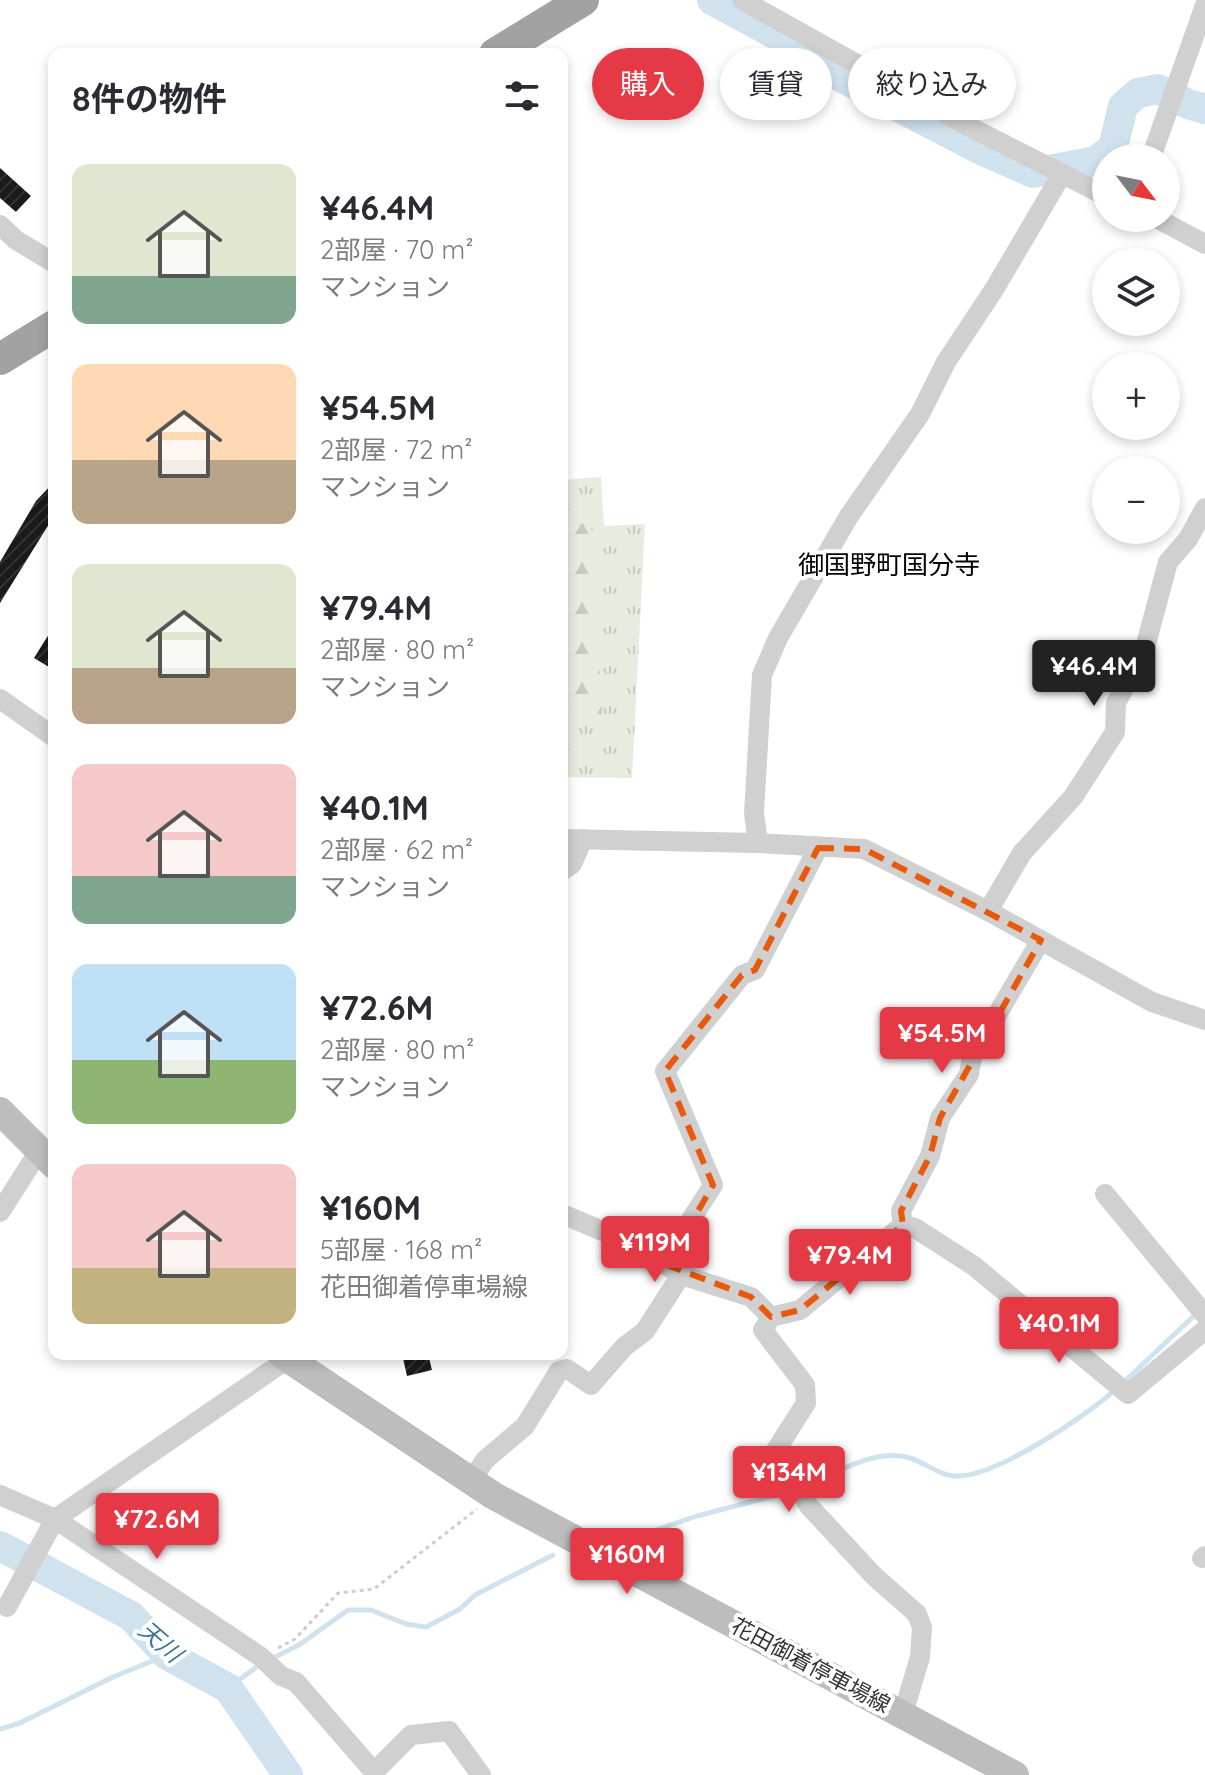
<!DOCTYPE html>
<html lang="ja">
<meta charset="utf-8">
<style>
:root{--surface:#fff;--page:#f2f2f3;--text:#2b2b33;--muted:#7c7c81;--accent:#e63946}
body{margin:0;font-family:Quicksand,"Noto Sans JP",sans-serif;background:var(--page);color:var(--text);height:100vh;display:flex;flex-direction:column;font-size:30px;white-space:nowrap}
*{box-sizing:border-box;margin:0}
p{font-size:26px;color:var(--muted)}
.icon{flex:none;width:44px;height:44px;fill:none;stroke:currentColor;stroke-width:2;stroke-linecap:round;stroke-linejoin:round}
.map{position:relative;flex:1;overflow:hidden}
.panel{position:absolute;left:48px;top:48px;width:520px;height:1312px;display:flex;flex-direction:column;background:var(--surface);border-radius:16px;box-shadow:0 4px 12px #0003}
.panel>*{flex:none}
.top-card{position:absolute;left:592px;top:48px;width:492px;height:72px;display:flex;gap:16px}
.needle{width:52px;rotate:122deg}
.fabs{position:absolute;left:1092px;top:144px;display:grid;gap:16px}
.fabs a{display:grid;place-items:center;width:88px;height:88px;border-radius:50%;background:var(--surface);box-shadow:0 4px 12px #0003;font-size:40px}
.price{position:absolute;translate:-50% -68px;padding:0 18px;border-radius:8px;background:var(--accent);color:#fff;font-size:26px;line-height:52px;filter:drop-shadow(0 2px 4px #0008)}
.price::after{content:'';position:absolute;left:50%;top:48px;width:24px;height:18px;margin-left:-12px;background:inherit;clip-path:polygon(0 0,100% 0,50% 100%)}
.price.selected{background:#222;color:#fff}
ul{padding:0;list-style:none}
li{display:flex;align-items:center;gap:24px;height:200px;padding:0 24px}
li span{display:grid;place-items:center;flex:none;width:224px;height:160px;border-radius:16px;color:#555}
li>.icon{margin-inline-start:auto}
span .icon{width:96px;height:96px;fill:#fffc;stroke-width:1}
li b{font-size:34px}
h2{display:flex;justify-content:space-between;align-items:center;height:96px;padding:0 24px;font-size:34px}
.tag{padding:0 28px;border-radius:36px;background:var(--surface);box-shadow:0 4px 12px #0003;font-size:28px;line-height:72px}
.tag.selected{background:var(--accent);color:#fff}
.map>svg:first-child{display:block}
.grass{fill:url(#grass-tufts)}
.forest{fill:url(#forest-firs)}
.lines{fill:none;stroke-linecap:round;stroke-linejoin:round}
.stream{stroke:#cfe2ee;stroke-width:5}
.river{stroke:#cfe2ee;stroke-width:30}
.building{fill:url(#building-hatch)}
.path{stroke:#cdcdcd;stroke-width:3;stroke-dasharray:4 4;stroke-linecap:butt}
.minor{stroke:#d0d0d0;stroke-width:20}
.secondary{stroke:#bdbdbd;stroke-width:28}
.trunk{stroke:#a2a2a2;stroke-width:32}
.marked{fill:none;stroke:#e8590c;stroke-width:6;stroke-dasharray:16 10;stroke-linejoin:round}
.labels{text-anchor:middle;stroke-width:8;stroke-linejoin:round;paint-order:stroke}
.street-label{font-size:22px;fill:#333;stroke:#fff}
.water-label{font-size:24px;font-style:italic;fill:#3f7597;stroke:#fff}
.quarter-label{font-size:26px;fill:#000;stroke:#fff}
</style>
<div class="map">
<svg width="1205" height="1775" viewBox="0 0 1205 1775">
<defs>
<pattern id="grass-tufts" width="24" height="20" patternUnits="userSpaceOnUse" patternTransform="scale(2)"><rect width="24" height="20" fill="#e6ecdf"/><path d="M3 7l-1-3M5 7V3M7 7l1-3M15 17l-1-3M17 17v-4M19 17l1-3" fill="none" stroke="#c6cbc0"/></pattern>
<pattern id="forest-firs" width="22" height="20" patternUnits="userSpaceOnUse" patternTransform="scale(2)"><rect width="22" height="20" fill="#e6ecdf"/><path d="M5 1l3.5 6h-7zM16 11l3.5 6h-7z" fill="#c6cbc0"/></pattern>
<pattern id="building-hatch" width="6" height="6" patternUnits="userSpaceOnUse" patternTransform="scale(2)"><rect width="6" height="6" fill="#1a1a1a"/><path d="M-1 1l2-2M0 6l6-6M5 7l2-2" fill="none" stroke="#333"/></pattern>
</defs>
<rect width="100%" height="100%" fill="#fff"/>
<!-- grass -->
<path class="grass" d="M 601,477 L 604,526 L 645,524 L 632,778 L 562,777 L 562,480 Z"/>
<!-- forest -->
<path class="forest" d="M 591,521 L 602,715 L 562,708 L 562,529 Z"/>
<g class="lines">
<!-- stream -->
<g class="stream">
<path d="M 1124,1382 L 1198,1312"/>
<path d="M 805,1486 C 836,1473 876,1447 910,1458 C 925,1463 941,1476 956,1476 C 994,1478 1088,1415 1116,1389"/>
<path d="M 626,1540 L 697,1516 L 796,1490"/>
<path d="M 271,1659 L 299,1645 L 348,1610 L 371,1610 L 406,1624 L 426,1627 L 460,1609 L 475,1595 L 553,1555"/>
<path d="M 228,1688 L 262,1663"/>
<path d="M 0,1729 L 20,1723 L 113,1677 L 167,1655"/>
</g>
<!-- river -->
<g class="river">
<path d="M 712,0 L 793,44 L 835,74 L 977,148 L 1033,173 L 1096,161 L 1113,148 L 1123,106 L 1138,93 L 1158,89 L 1188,104 L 1205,109"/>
<path d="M 0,1546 L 131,1616 L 167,1655 L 228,1688 L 288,1775"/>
</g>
</g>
<!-- building -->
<g class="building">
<path d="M 0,168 L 31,196 L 16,212 L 0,198 Z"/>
<path d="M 54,482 L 54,516 L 0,603 L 0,562 L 36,501 Z"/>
<path d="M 54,626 L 54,670 L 34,658 Z"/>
<path d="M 402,1354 L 428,1354 L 432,1370 L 407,1376 Z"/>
</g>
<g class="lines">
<!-- path -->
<path class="path" d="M 278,1648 L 295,1639 L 338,1593 L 374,1589 L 477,1509"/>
<!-- minor -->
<g class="minor">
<path d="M 742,0 L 968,126 L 1106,196"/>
<path d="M 1151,158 L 1205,5"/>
<path d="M 1156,218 L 1205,244"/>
<path d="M 0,225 L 16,240 L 54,263"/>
<path d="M 0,699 L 54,737"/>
<path d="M 562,839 L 758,843 L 864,849 L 988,911 L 1152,1002 L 1205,1020"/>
<path d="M 758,843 L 754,813 L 762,675 L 778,638 L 849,516 L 920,414 L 946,362 L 995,288 L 1062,174"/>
<path d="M 562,871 L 572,864 L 583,839"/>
<path d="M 988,911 L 1022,853 L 1073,797 L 1115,732 L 1116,703 L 1145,648 L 1168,562 L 1188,539 L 1205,508"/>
<path d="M 1105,1194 L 1205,1315"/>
<path d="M 0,1212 L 39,1151"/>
<path d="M 562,1214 L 636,1245 L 681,1275 L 751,1297 L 771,1317"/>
<path d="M 903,1225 L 915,1228 L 974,1266 L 1128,1394 L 1205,1330"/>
<path d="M 903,1225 L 901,1211 L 930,1156 L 940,1118 L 969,1074 L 972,1057 L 1041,940"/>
<path d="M 667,1265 L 676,1254 L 692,1218 L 713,1185 L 665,1071 L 742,975 L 755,970 L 818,848"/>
<path d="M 471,1481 L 485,1460 L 525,1426 L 559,1371 L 567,1369 L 591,1385 L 624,1347 L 645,1331 L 681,1275"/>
<path d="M 0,1495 L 55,1519 L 261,1657 L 281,1676 L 296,1682 L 374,1772 L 411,1735 L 449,1731 L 481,1775"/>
<path d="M 1202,1558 L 1205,1556"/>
<path d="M 7,1607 L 55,1519 L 295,1354"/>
<path d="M 903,1714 L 920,1657 L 922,1627 L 917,1614 L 874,1576 L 809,1506 L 776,1450 L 806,1403 L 805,1385 L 763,1330 L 771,1317 L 800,1310 L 903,1225"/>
</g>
<!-- secondary -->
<g class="secondary">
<path d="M 0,1111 L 54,1165"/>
<path d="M 281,1354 L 494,1496 L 1015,1775"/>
</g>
<!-- trunk -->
<g class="trunk">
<path d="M 495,54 L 583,0"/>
<path d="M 0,359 L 54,326"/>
</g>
</g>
<!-- marked area -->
<path class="marked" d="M 818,848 L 864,849 L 1041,940 L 940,1118 L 930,1156 L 901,1211 L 903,1225 L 800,1310 L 771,1317 L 751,1297 L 667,1265 L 713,1185 L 665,1071 L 742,975 L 755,970 Z"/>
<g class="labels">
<!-- street labels -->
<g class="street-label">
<text transform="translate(811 1665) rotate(28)" y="8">花田御着停車場線</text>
</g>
<!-- water labels -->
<g class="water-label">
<text transform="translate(160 1642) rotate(41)" y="8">天川</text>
</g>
<!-- quarter labels -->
<g class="quarter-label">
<text x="889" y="574">御国野町国分寺</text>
</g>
</g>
</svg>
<div class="fabs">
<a><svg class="needle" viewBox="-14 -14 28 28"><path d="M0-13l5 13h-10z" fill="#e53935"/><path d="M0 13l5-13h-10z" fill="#7c7c81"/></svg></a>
<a><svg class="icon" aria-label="layers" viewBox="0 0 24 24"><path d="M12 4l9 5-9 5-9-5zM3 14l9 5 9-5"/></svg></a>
<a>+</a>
<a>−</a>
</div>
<b class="price selected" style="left:1094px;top:708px">¥46.4M</b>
<b class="price" style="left:942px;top:1075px">¥54.5M</b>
<b class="price" style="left:655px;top:1284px">¥119M</b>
<b class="price" style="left:850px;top:1297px">¥79.4M</b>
<b class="price" style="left:1059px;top:1365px">¥40.1M</b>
<b class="price" style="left:789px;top:1514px">¥134M</b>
<b class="price" style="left:157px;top:1561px">¥72.6M</b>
<b class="price" style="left:627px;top:1596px">¥160M</b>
<div class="top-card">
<a class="tag selected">購入</a>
<a class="tag">賃貸</a>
<a class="tag">絞り込み</a>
</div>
<section class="panel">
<h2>8件の物件<svg class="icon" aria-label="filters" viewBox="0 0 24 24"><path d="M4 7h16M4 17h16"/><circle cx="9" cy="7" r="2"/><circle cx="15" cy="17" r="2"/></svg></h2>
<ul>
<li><span style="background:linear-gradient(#dfe7d0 70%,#7fa58c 0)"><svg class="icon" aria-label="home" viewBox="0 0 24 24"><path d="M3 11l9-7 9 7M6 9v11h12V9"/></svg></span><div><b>¥46.4M</b><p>2部屋 · 70 m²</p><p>マンション</p></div></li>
<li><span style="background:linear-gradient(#ffd9b3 60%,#b9a48a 0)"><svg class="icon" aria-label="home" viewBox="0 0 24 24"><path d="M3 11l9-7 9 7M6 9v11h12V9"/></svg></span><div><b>¥54.5M</b><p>2部屋 · 72 m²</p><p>マンション</p></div></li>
<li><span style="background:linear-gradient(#dfe7d0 65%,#b9a48a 0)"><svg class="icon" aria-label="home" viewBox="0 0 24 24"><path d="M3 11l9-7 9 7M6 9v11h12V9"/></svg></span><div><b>¥79.4M</b><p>2部屋 · 80 m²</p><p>マンション</p></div></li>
<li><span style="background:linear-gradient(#f6c9c9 70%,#7fa58c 0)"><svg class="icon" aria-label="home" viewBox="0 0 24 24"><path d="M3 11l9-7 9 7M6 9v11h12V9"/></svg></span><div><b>¥40.1M</b><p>2部屋 · 62 m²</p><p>マンション</p></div></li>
<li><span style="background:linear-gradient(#bfe0f5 60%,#8fb573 0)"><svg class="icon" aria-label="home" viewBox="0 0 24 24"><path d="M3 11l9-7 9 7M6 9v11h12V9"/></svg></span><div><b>¥72.6M</b><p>2部屋 · 80 m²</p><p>マンション</p></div></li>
<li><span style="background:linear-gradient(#f6c9c9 65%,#c2b280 0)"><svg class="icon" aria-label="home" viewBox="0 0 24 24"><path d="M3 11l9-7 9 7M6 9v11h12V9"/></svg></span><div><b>¥160M</b><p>5部屋 · 168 m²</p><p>花田御着停車場線</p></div></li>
</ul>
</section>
</div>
